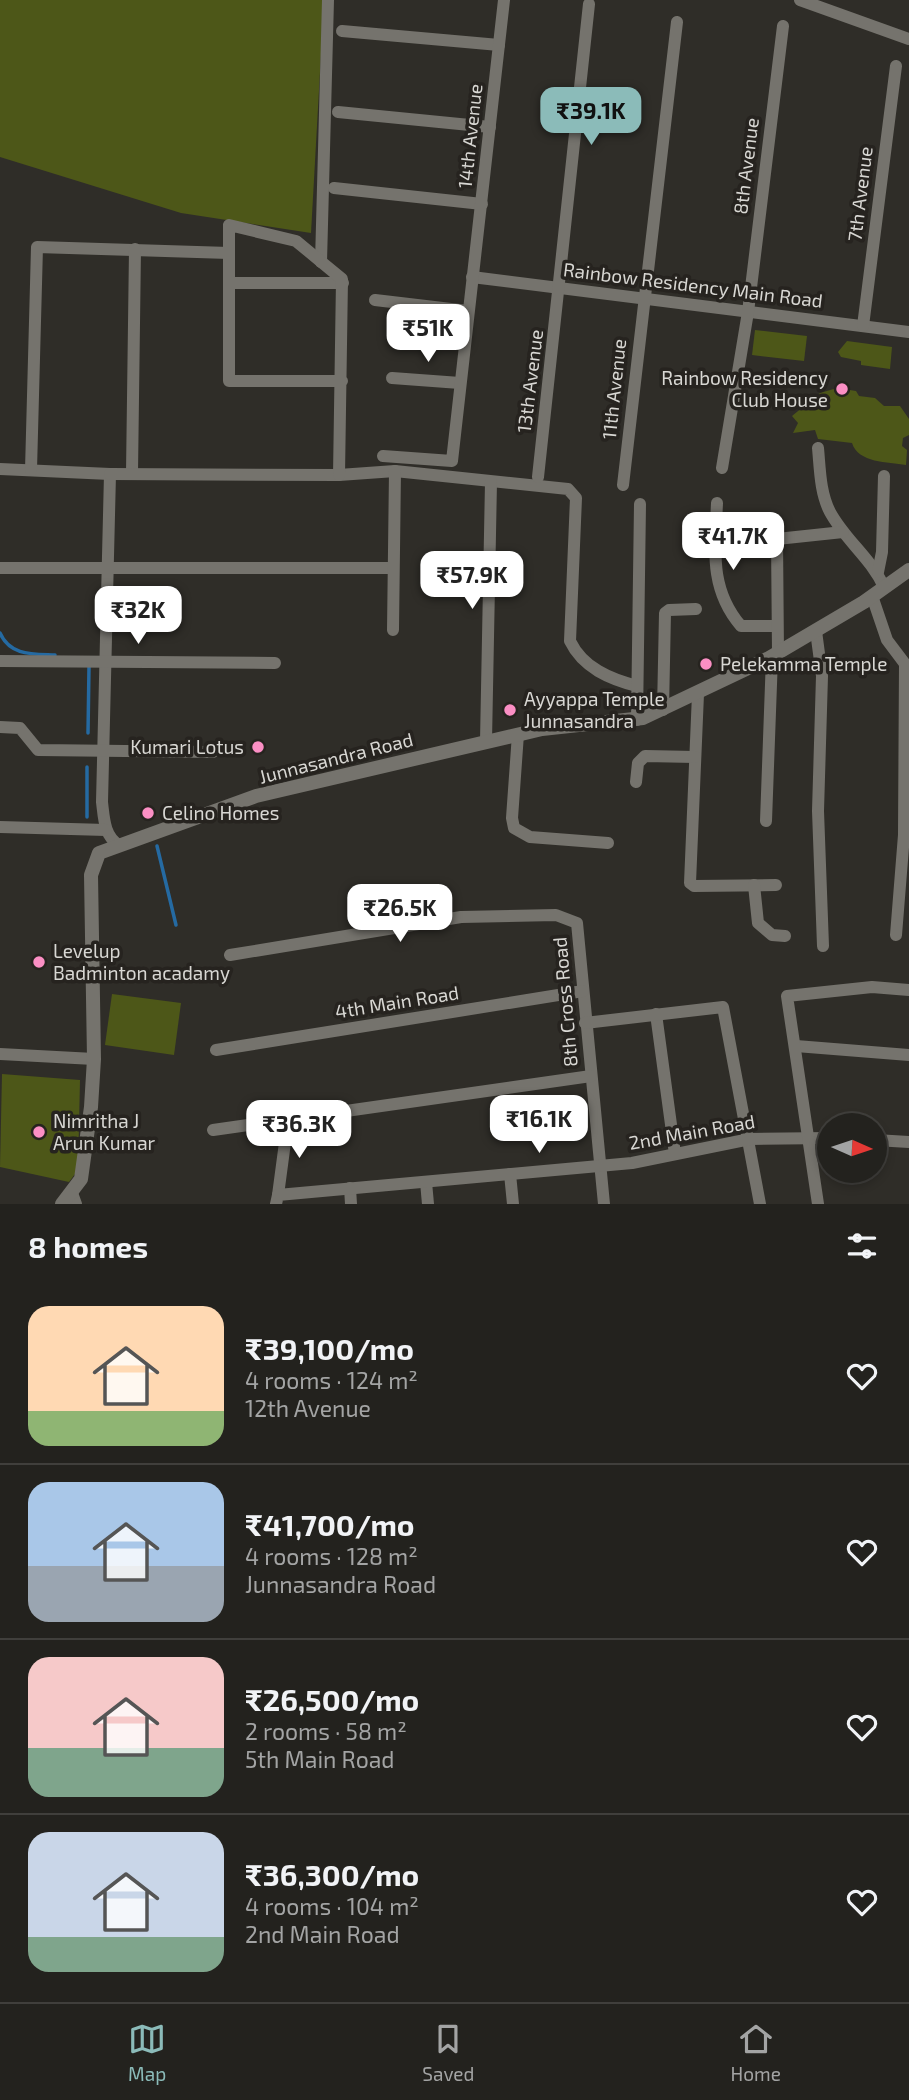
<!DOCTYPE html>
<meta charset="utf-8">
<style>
:root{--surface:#23221e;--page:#2b2a27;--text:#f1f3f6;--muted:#a3a4a4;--line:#403f3c;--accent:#8bbbb9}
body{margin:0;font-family:"Exo 2",sans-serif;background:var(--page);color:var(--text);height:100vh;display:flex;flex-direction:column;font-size:26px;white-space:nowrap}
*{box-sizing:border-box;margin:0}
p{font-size:23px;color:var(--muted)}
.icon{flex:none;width:38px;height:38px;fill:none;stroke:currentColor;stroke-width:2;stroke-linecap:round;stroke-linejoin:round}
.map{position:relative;height:1204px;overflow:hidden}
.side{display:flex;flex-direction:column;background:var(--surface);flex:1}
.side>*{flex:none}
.needle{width:46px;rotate:93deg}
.buttons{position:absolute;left:817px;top:1113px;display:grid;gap:14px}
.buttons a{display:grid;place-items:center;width:70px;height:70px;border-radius:50%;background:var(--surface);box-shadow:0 4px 10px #0003,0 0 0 2px var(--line);font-size:35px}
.price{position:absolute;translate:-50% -60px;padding:0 16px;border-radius:14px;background:#fff;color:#222;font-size:23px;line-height:46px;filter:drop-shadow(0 2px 4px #0008)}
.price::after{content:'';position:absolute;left:50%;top:42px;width:21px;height:16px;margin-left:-10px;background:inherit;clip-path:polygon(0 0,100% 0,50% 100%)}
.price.selected{background:var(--accent);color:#111}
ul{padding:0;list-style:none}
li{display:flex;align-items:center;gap:21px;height:175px;padding:0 28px}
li+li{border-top:2px solid var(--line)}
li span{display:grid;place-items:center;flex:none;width:196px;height:140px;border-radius:21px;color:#555}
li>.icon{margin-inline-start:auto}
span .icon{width:84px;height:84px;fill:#fffc;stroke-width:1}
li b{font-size:30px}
h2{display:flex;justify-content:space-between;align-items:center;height:84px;padding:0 28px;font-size:30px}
.tabs{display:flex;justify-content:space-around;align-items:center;height:98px;border-top:2px solid var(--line);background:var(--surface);font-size:19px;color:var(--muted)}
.tabs a{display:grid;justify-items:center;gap:4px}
.tabs .selected{color:var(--accent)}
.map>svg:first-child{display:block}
.green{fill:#4d5718}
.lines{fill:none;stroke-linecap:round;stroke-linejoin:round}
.stream{stroke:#256aa2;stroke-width:3.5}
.minor{stroke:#75736d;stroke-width:12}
.tertiary{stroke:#75736d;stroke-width:14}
.poi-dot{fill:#fb8fc4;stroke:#26231f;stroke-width:2.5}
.labels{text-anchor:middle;stroke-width:7;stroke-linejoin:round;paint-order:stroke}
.street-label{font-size:19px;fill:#d8d7d3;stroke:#26231f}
.poi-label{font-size:19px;fill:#d8d7d3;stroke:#26231f;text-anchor:start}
</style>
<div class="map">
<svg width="909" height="1204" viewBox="0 0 909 1204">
<rect width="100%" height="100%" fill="#2f2d28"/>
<!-- green -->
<g class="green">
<path d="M 0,0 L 324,0 L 311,233 L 181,213 L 0,157 Z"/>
<path d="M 755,330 L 807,336 L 804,361 L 752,355 Z"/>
<path d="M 847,341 L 892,347 L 890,369 L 861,365 L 861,361 L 841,357 L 838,352 Z"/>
<path d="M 837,388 L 856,391 L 859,396 L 875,398 L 884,406 L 900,406 L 909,419 L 909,435 L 903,438 L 902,446 L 907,450 L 906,465 C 888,462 858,463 852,443 L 818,439 L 815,430 L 793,433 L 798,423 L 792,416 L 820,393 Z"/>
<path d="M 112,994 L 181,1003 L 174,1055 L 105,1045 Z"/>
<path d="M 2,1074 L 80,1080 L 78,1170 L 69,1182 L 0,1167 Z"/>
</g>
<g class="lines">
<!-- stream -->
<g class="stream">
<path d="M 0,633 C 10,656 33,654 55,655"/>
<path d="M 88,733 L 89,667"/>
<path d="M 87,767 L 87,817"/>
<path d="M 157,846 L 176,925"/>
</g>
<!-- minor -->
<g class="minor">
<path d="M 800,0 L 909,39"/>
<path d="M 342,31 L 499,45"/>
<path d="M 338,112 L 490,127"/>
<path d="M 334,188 L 482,204"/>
<path d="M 321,262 L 328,0"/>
<path d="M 472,277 L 909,332"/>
<path d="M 229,283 L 343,283"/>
<path d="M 375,300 L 468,311"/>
<path d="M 863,326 L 896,66"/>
<path d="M 392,378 L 460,383"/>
<path d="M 818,448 C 820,469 820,493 830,512 C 845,540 871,558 884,587"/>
<path d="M 383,456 L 452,461 L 504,0"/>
<path d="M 722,468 L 748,312 L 783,26"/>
<path d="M 0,469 L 110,474 L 102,802 C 104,818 104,836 119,845"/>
<path d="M 31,470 L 37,247 L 229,253"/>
<path d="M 132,473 L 135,249"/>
<path d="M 110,474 L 339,475 L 395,471 L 568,489 L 576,498 L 570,641 C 583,668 610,679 637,686"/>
<path d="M 339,475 L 342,279 L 296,241 L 229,225 L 229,381 L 342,381"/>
<path d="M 538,477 L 589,4"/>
<path d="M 623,485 L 677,22"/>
<path d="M 717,503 C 715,549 709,589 741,626 L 776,626"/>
<path d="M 777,539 L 843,532"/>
<path d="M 715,543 L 777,539 L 778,653"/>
<path d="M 0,568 L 393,568"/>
<path d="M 878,572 L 882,552 L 884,476"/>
<path d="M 872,596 L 887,640 L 905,664 L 904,835 L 896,935"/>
<path d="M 393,630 L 395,471"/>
<path d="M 816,631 L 822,676 L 818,811 L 823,946"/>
<path d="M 1,661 L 275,663"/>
<path d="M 698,694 L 690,883 L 694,886 L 776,885"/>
<path d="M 663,710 L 665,613 L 669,610 L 696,609"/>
<path d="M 637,720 L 640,504"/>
<path d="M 0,727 L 20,728 L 38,750 L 213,752"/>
<path d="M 518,734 L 512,818 L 514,828 L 530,837 L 608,843"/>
<path d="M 486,741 L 491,482"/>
<path d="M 636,782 L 638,763 L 645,756 L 695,757"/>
<path d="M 766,821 L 772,657"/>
<path d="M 0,827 L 106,830"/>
<path d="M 754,885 L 758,923 L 772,935 L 785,936"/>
<path d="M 230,955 L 461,917 L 556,915 L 577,923 L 604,1204"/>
<path d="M 656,1014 L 675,1154"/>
<path d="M 585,1023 L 723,1007 L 760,1204"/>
<path d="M 796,1046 L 909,1055"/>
<path d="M 216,1050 L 583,991"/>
<path d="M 0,1054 L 94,1059"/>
<path d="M 213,1130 L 591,1076"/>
<path d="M 875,1140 L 909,1142"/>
<path d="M 510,1174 L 513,1204"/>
<path d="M 426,1182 L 428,1204"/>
<path d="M 350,1188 L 351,1204"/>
<path d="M 72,1193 L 76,1204"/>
<path d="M 278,1195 L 288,1120"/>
<path d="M 276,1204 L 278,1195 L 632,1163 L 750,1139 L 830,1138"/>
<path d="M 818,1204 L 787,996 L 872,987 L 909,990"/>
</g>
<!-- tertiary -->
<path class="tertiary" d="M 62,1204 L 81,1179 L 91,1107 L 94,1059 L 91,875 L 99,853 L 256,796 L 542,729 L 643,718 L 769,658 L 864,602 L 909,570"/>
</g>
<!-- markers -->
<g class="poi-dot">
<circle cx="842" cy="389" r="7"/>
<circle cx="706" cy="664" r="7"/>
<circle cx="510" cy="710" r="7"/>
<circle cx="258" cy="747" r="7"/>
<circle cx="148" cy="813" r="7"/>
<circle cx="39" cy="962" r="7"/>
<circle cx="39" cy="1132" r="7"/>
</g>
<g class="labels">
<!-- street labels -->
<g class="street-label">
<text transform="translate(470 136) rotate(-84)" y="7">14th Avenue</text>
<text transform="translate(746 166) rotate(-83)" y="7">8th Avenue</text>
<text transform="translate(860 194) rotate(-83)" y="7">7th Avenue</text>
<text transform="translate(693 285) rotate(7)" y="7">Rainbow Residency Main Road</text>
<text transform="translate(530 381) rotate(-83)" y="7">13th Avenue</text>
<text transform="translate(614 389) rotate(-84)" y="7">11th Avenue</text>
<text transform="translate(336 758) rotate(-14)" y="7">Junnasandra Road</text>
<text transform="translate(397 1002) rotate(-9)" y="7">4th Main Road</text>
<text transform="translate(565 1002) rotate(-95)" y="7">8th Cross Road</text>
<text transform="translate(692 1132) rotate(-10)" y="7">2nd Main Road</text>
</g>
<!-- poi labels -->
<g class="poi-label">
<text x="828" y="385" text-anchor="end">Rainbow Residency<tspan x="828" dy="22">Club House</tspan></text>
<text x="720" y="671">Pelekamma Temple</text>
<text x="524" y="706">Ayyappa Temple<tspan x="524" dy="22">Junnasandra</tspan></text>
<text x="244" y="754" text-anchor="end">Kumari Lotus</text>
<text x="162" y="820">Celino Homes</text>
<text x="53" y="958">Levelup<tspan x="53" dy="22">Badminton acadamy</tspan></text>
<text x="53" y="1128">Nimritha J<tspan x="53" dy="22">Arun Kumar</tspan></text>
</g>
</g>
</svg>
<div class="buttons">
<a><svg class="needle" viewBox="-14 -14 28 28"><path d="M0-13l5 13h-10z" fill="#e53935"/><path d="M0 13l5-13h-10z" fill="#a3a4a4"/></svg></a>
</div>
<b class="price selected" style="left:591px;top:147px">₹39.1K</b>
<b class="price" style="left:428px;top:364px">₹51K</b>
<b class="price" style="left:733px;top:572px">₹41.7K</b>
<b class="price" style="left:472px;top:611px">₹57.9K</b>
<b class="price" style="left:138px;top:646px">₹32K</b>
<b class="price" style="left:400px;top:944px">₹26.5K</b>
<b class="price" style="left:539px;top:1155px">₹16.1K</b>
<b class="price" style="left:299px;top:1160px">₹36.3K</b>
</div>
<section class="side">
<h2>8 homes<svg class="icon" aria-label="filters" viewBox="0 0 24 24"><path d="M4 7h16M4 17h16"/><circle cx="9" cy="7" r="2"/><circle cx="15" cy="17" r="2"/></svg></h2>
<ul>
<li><span style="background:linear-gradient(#ffd9b3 75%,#8fb573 0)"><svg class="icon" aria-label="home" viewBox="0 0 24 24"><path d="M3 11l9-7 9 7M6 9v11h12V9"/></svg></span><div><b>₹39,100/mo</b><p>4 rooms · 124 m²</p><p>12th Avenue</p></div><svg class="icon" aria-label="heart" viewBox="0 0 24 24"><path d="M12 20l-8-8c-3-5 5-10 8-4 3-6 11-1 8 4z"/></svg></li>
<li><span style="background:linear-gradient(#a9c7e8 60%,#9aa5b1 0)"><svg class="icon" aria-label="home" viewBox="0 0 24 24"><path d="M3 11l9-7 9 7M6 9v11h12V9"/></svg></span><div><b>₹41,700/mo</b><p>4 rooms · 128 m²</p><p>Junnasandra Road</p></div><svg class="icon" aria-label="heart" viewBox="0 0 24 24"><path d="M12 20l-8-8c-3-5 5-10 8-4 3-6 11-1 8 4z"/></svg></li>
<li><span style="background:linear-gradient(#f6c9c9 65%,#7fa58c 0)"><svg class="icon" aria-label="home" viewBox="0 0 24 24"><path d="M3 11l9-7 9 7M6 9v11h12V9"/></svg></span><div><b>₹26,500/mo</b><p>2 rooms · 58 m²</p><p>5th Main Road</p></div><svg class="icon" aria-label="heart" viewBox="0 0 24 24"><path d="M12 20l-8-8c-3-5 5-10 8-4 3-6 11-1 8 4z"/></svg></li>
<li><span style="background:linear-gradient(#c9d6e8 75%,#7fa58c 0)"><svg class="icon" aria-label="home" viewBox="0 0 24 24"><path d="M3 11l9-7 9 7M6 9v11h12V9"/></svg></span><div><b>₹36,300/mo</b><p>4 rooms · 104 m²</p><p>2nd Main Road</p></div><svg class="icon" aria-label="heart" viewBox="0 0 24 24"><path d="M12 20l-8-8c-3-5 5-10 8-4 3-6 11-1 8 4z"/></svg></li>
</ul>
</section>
<nav class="tabs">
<a class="selected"><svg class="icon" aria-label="map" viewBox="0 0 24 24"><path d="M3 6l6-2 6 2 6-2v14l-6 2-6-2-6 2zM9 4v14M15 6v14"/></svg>Map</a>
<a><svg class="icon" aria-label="saved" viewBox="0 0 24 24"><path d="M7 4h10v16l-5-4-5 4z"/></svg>Saved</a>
<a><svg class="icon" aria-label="home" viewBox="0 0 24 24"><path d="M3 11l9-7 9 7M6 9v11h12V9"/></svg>Home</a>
</nav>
